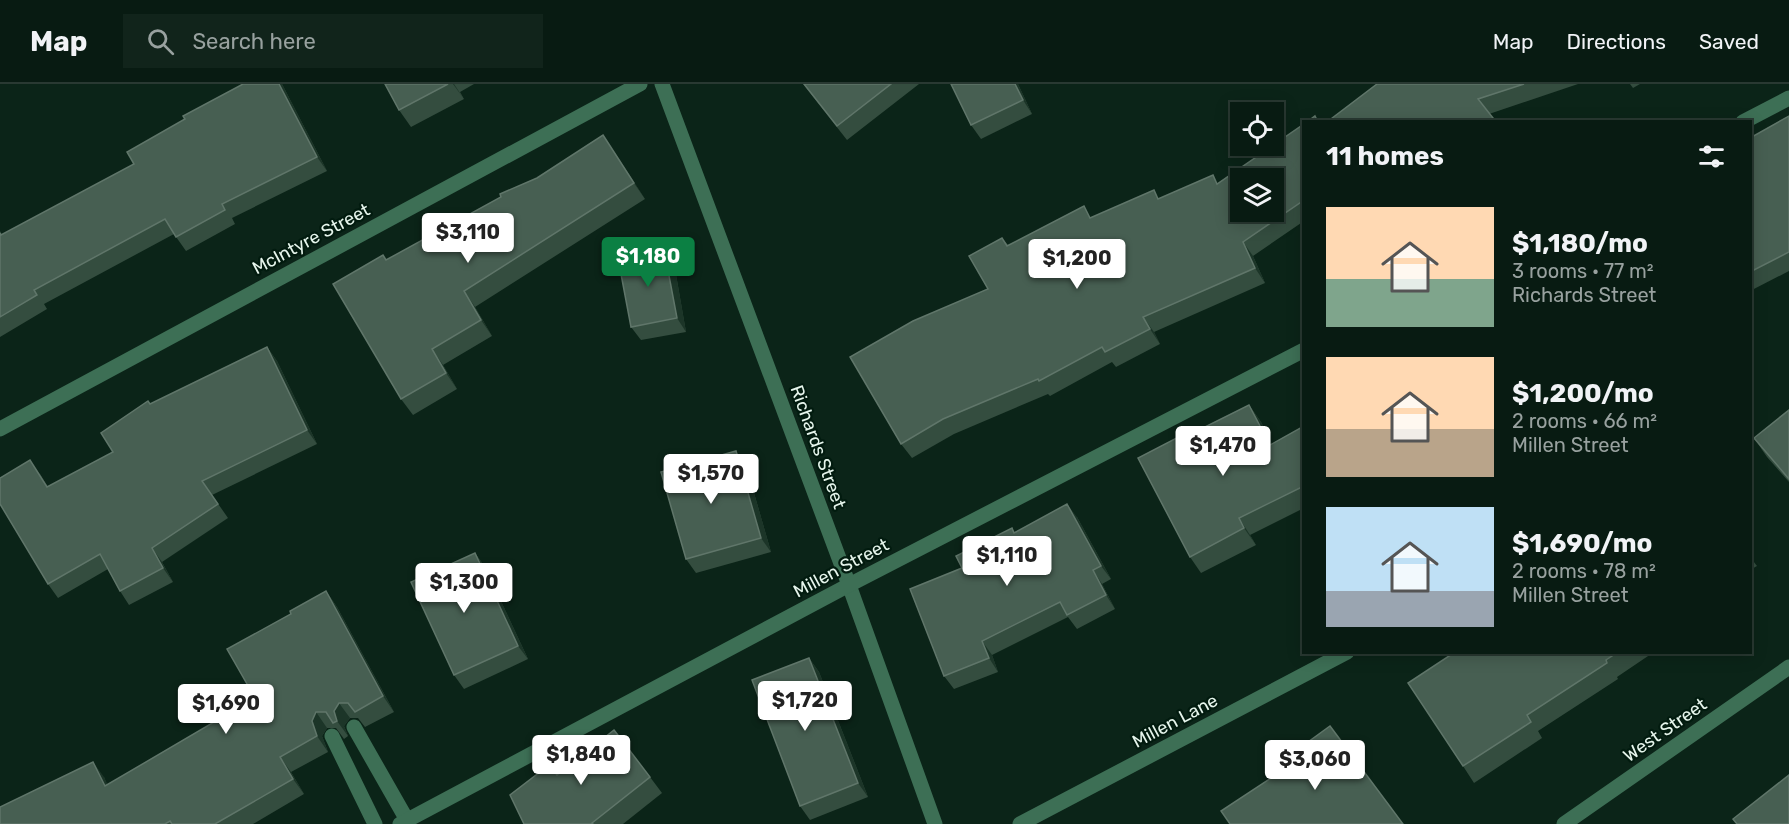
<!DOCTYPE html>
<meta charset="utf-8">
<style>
:root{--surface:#081b12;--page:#11241b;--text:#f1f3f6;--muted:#98a19f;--line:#293932;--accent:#0b8043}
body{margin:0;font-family:Rubik,sans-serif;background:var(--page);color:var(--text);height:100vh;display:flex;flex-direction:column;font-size:22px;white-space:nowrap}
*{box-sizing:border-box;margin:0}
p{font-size:20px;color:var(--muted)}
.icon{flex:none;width:33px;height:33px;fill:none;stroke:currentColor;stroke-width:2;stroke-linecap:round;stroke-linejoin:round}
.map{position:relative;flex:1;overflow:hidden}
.panel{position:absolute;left:1302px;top:36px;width:450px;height:534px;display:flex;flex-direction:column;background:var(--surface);border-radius:0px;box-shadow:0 3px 15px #0003,0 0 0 2px var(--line)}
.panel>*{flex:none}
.buttons{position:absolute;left:1230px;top:18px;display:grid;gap:12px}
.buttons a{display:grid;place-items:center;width:54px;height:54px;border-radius:0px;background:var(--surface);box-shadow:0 3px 15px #0003,0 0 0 2px var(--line);font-size:30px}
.price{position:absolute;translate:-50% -51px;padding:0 14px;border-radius:6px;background:#fff;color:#222;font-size:20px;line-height:39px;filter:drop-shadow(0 2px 3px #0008)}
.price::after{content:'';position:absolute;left:50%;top:36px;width:18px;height:14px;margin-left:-9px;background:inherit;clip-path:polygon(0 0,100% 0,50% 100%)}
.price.active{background:var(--accent);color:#fff}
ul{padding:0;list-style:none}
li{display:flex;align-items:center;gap:18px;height:150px;padding:0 24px}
li span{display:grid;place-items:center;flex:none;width:168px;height:120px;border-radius:0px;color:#555}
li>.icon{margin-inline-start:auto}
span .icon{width:72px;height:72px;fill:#fffc;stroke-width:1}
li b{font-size:26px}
h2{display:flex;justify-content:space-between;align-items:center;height:72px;padding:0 24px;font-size:26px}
header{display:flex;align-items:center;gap:36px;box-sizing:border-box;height:84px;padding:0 30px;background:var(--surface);border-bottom:2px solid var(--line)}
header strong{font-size:28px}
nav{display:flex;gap:33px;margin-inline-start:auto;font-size:21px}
.search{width:420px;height:54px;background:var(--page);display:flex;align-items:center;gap:15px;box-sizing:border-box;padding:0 21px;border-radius:0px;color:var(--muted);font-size:22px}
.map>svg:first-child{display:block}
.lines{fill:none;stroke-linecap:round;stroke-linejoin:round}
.minor{stroke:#3d6f55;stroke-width:15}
.wall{fill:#344d3f}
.shaded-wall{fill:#1c3528}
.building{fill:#475f52;stroke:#60766a;stroke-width:1.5;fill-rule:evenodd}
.labels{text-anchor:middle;stroke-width:4.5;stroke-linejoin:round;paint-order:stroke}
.street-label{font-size:18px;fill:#e6f5ec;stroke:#021b0f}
</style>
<header>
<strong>Map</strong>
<div class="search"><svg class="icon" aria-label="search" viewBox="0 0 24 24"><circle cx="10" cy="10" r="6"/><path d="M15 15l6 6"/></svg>Search here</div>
<nav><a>Map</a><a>Directions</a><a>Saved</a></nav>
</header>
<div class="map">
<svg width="1789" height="740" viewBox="0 0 1789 740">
<rect width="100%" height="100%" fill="#0b2418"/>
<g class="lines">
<!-- minor -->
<g class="minor">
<path d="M 662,0 L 849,501 L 935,740"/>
<path d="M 1743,38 L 1789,14"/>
<path d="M 0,345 L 640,0"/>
<path d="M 354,643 L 407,736"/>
<path d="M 332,652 L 375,740"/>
<path d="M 400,740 L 849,501 L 1304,266"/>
<path d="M 1020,740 L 1347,568"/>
<path d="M 1564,740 L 1789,583"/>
</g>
</g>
<!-- wall -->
<g class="wall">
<path d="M 243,0 L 282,0 L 327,87 L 232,134 L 235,140 L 186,167 L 174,150 L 44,220 L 47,225 L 0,253 L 0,147 L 2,151 L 134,80 L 185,35 Z"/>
<path d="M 385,0 L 474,0 L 460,8 L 464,15 L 411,43 L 399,26 Z"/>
<path d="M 803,0 L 919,0 L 847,56 Z"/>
<path d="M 1018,0 L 1032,30 L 981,55 L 971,41 Z"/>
<path d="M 1377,0 L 1578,0 L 1489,30 L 1495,38 L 1327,38 Z"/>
<path d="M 1630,0 L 1640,0 L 1633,4 Z"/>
<path d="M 1789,32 L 1789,187 L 1750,207 L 1750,54 Z"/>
<path d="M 1304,40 L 1304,137 L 1253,172 L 1265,199 L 1154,248 L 1160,260 L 1116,283 L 1112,278 L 1050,312 L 1048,310 L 954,350 L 912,374 L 901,360 L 988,205 L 1002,154 L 1008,161 L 1092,134 L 1218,99 Z"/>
<path d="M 603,51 L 645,115 L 475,223 L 492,252 L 443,281 L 457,305 L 413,331 L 401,315 L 387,176 L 537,94 Z"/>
<path d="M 664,165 L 674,179 L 686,248 L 641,256 L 631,243 Z"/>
<path d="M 267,263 L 277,277 L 317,360 L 212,411 L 228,434 L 162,478 L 173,498 L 129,521 L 120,507 L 108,485 L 58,514 L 48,500 L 40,390 L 48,403 L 113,368 L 150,320 Z"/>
<path d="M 1249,321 L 1261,338 L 1272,360 L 1304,342 L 1304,424 L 1250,451 L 1256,461 L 1201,489 L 1190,473 Z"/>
<path d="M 1789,326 L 1789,398 L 1767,373 L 1754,354 Z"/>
<path d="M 746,381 L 771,468 L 696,489 L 686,475 Z"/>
<path d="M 1077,433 L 1111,495 L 1102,500 L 1115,525 L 1077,545 L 1068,533 L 992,571 L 998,588 L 954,605 L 944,592 L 962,484 L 1012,444 L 1015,449 Z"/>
<path d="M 475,469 L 485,483 L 528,575 L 464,605 L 454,591 Z"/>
<path d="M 1750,473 L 1757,482 L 1750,486 Z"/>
<path d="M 326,507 L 337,523 L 394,628 L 365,643 L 358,634 L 350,634 L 344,642 L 348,652 L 344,655 L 336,644 L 327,644 L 322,652 L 328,668 L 291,688 L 304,710 L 253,740 L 0,740 L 104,693 L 107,701 L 255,614 L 291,530 Z"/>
<path d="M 1455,568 L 1654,568 L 1617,593 L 1618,595 L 1538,647 L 1542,654 L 1474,699 L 1463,682 Z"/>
<path d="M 809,574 L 819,588 L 868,713 L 810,736 L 800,722 Z"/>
<path d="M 557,691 L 650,693 L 662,709 L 623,740 L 524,740 Z"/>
</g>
<!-- shaded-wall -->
<g class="shaded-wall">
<path d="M 279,0 L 282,0 L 327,87 L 317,73 Z"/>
<path d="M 453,0 L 454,0 L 464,15 Z"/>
<path d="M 1015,0 L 1018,0 L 1032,30 L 1023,16 Z"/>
<path d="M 603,51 L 614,67 L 645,115 L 634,99 Z"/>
<path d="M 1243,158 L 1253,172 L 1265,199 L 1255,184 Z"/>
<path d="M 664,165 L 674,179 L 686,248 L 677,234 Z"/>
<path d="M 464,207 L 475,223 L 492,252 L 481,236 Z"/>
<path d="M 1143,233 L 1154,248 L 1160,260 L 1150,245 Z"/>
<path d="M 267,263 L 277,277 L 317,360 L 307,346 Z"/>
<path d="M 432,265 L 443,281 L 457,305 L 446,289 Z"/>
<path d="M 1249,321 L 1261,338 L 1281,378 L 1270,361 Z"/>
<path d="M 736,367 L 746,381 L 771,468 L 761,454 Z"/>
<path d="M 30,376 L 40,390 L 56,417 L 47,403 Z"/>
<path d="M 1067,420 L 1077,433 L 1111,495 L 1101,482 Z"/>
<path d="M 1239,434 L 1250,451 L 1256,461 L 1244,444 Z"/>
<path d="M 152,464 L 162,478 L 173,498 L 163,484 Z"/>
<path d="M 475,469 L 485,483 L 528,575 L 518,562 Z"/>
<path d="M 1093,486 L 1102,500 L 1115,525 L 1106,511 Z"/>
<path d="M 326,507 L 337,523 L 394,628 L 383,612 Z"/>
<path d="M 982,557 L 992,571 L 998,588 L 989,574 Z"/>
<path d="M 809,574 L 819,588 L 868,713 L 858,699 Z"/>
<path d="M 339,619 L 350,634 L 344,642 L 348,652 L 337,637 L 334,627 Z"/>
<path d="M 316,628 L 327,644 L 322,652 L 328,668 L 317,652 L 312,637 Z"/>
<path d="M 280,673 L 291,688 L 304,710 L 293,695 Z"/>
<path d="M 93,678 L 104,693 L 116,718 L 105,702 Z"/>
</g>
<!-- building -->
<g class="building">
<path d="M 243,0 L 279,0 L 317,73 L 222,120 L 225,126 L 176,153 L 165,135 L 34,206 L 37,211 L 0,233 L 0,149 L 1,151 L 134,80 L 127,68 L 185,35 L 183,32 Z"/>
<path d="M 385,0 L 448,0 L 399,26 Z"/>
<path d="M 804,0 L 891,0 L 837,42 Z"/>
<path d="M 951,0 L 1015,0 L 1023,16 L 971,41 Z"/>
<path d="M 1377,0 L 1524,0 L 1478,15 L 1493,34 L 1489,38 L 1327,38 Z"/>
<path d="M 1315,32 L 1318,38 L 1307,38 Z"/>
<path d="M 1789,32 L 1789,168 L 1750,188 L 1750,54 Z"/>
<path d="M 1304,40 L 1304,116 L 1243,158 L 1255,184 L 1143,233 L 1150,245 L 1105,268 L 1102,263 L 1039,297 L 1038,295 L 943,335 L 901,360 L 850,273 L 913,237 L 988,205 L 969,172 L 1002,154 L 1007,162 L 1084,122 L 1090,134 L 1154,106 L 1158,115 L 1213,91 L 1217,100 ZM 1240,94 L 1274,94 L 1274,128 L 1240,128 Z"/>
<path d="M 603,51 L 634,99 L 464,207 L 481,236 L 432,265 L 446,289 L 401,315 L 333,200 L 383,171 L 386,176 L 501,113 L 500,110 L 537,94 Z"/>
<path d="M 664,165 L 677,234 L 631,243 L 618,174 Z"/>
<path d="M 267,263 L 307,346 L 202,397 L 218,420 L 152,464 L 163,484 L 120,507 L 100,470 L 48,500 L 0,420 L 0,394 L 30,376 L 47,403 L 113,368 L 101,349 L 148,317 L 150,320 Z"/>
<path d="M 1249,321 L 1270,361 L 1304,342 L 1304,402 L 1239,434 L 1244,444 L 1190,473 L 1138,374 L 1192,346 L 1193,349 Z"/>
<path d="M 1789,326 L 1789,395 L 1754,354 Z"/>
<path d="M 736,367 L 761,454 L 686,475 L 661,388 Z"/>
<path d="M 1067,420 L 1101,482 L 1093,486 L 1106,511 L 1067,531 L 1060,518 L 982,557 L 989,574 L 944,592 L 910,505 L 962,484 L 956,472 L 1012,444 L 1014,449 Z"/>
<path d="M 475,469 L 518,562 L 454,591 L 411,498 Z"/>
<path d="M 326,507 L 383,612 L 355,628 L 348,619 L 339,619 L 334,627 L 337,637 L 333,639 L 326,628 L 316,628 L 312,637 L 317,652 L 280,673 L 293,695 L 215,740 L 172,740 L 170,737 L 165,740 L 0,740 L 0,723 L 93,678 L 105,702 L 255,614 L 227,565 L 291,530 L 290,527 Z"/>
<path d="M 1455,568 L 1618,568 L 1606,576 L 1607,579 L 1527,631 L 1531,638 L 1463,682 L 1408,599 Z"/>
<path d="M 809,574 L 858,699 L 800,722 L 752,596 Z"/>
<path d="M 1330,642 L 1403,740 L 1230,740 L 1221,727 L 1280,688 L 1275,682 Z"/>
<path d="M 614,646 L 650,693 L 592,739 L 593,740 L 524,740 L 510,711 L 549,681 L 557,691 Z"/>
<path d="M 1789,691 L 1789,740 L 1737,740 L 1733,735 Z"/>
</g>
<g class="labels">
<!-- street labels -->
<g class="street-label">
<text transform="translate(311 155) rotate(-28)" y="6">McIntyre Street</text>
<text transform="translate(818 363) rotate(70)" y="6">Richards Street</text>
<text transform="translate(841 484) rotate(-28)" y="6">Millen Street</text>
<text transform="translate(1175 637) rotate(-28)" y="6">Millen Lane</text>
<text transform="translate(1665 646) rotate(-35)" y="6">West Street</text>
</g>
</g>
</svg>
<div class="buttons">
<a><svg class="icon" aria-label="locate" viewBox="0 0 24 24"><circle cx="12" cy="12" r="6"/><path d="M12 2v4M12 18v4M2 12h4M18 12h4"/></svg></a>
<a><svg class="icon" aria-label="layers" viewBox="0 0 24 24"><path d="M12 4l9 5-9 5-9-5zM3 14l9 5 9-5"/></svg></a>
</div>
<b class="price" style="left:468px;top:180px">$3,110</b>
<b class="price active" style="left:648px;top:204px">$1,180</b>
<b class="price" style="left:1077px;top:206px">$1,200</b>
<b class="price" style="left:1223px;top:393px">$1,470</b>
<b class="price" style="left:711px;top:421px">$1,570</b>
<b class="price" style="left:1007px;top:503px">$1,110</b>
<b class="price" style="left:464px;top:530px">$1,300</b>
<b class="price" style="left:805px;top:648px">$1,720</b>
<b class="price" style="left:226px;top:651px">$1,690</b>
<b class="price" style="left:581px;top:702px">$1,840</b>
<b class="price" style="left:1315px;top:707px">$3,060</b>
<section class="panel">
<h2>11 homes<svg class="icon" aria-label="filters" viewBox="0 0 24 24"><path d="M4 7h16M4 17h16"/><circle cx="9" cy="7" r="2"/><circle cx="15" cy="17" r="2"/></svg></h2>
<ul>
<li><span style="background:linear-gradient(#ffd9b3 60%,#7fa58c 0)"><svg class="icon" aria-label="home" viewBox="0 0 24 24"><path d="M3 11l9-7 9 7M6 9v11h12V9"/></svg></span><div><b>$1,180/mo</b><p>3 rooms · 77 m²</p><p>Richards Street</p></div></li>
<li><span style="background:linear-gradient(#ffd9b3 60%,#b9a48a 0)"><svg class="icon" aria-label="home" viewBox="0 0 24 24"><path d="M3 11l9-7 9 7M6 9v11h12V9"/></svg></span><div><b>$1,200/mo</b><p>2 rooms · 66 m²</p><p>Millen Street</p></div></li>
<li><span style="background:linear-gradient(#bfe0f5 70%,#9aa5b1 0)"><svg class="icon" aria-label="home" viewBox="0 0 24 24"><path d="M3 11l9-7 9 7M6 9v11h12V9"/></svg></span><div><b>$1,690/mo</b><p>2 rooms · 78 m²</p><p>Millen Street</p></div></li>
</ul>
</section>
</div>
